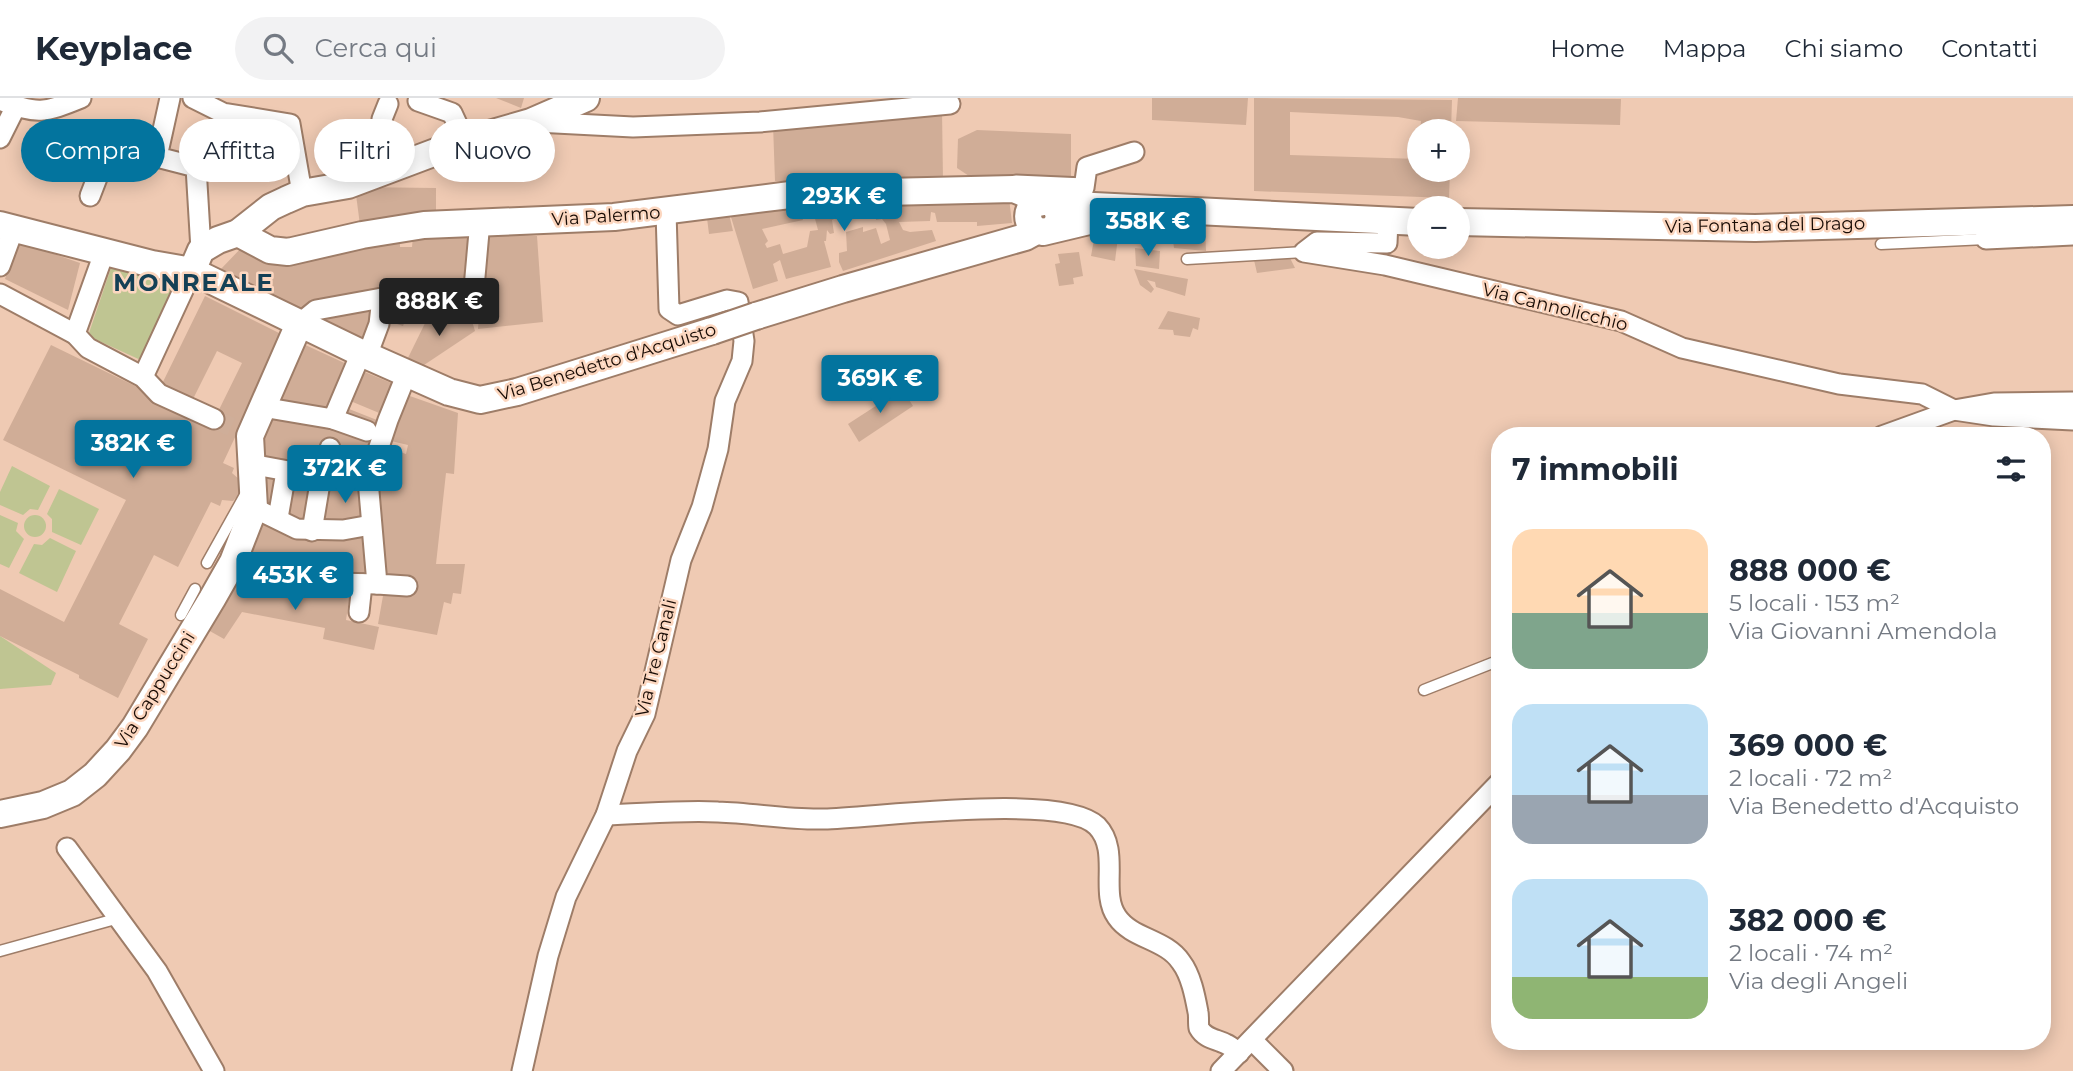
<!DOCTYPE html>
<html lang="it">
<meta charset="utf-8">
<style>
:root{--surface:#fff;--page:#f2f2f3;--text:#1f2937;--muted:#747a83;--line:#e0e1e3;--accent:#03749e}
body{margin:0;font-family:Montserrat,sans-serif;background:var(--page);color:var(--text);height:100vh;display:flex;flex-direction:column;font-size:26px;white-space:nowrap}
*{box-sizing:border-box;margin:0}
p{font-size:23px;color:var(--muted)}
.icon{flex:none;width:38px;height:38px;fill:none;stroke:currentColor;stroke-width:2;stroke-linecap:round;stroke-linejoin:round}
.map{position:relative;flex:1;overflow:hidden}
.drawer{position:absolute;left:1491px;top:329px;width:560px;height:623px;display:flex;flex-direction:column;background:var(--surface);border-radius:28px;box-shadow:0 4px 18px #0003}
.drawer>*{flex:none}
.guide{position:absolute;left:21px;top:21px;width:665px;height:63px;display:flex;gap:14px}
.buttons{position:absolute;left:1407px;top:21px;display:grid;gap:14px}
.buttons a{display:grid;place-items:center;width:63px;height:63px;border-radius:50%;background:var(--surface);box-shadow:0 4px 18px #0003;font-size:35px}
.price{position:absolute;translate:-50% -60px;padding:0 16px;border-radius:7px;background:var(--accent);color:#fff;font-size:23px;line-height:46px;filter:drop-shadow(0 2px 4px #0008)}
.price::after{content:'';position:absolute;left:50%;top:42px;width:21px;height:16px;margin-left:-10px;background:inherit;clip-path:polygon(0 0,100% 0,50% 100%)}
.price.active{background:#222;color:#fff}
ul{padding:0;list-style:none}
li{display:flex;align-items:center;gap:21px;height:175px;padding:0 21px}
li span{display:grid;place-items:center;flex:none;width:196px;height:140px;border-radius:21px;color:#555}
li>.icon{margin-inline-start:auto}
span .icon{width:84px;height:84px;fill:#fffc;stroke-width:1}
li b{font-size:30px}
h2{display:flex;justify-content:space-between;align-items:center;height:84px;padding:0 21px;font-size:30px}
.chip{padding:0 24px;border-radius:32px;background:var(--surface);box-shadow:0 4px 18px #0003;font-size:24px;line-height:63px}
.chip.active{background:var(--accent);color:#fff}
header{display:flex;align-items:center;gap:42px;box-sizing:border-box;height:98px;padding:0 35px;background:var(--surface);border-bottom:2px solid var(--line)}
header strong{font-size:33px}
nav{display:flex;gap:38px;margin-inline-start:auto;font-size:24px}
.search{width:490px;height:63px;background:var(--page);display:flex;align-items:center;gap:18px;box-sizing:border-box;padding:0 24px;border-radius:38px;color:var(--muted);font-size:26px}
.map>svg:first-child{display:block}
.green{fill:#bfc592}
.building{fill:#d0ad97;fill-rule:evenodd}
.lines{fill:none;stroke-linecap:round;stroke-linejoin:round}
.street-tunnel{stroke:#cfae99;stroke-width:19;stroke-dasharray:19 10;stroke-linecap:butt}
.lane-casing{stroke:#9e7d68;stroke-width:13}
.street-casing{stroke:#9e7d68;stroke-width:23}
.secondary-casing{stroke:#9e7d68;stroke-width:30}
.lane{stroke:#fff;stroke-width:10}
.street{stroke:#fff;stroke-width:19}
.secondary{stroke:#fff;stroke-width:26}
.secondary-bridge-casing{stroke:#9e7d68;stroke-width:30;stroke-linecap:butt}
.secondary-bridge{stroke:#fff;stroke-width:26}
.labels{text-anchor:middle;stroke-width:5;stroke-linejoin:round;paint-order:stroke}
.street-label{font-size:18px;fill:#190c05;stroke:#fcd7c0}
.district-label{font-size:24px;font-weight:bold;letter-spacing:2px;fill:#144056;stroke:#fcd7c0}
</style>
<header>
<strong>Keyplace</strong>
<div class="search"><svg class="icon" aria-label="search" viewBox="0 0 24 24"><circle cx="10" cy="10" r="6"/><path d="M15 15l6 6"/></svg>Cerca qui</div>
<nav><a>Home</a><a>Mappa</a><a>Chi siamo</a><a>Contatti</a></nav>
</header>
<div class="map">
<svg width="2073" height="973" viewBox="0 0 2073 973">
<rect width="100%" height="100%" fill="#efcab3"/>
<!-- green -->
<g class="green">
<path d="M 112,167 L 180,189 L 145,264 L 88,238 Z"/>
<path d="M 12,368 L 50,388 L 38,412 L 30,411 L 23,417 L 0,407 L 0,394 Z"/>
<path d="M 59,391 L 99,411 L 81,447 L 52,434 L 52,421 L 47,416 Z"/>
<path d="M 0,417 L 18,425 L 16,433 L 24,441 L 9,470 L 0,466 Z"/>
<circle cx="35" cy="428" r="11"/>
<path d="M 50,440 L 76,453 L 57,494 L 19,475 L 34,446 L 42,447 Z"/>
<path d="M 0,538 L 56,575 L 51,587 L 0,591 Z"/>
</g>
<!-- building -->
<g class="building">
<path d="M 496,0 L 524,0 L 521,10 Z"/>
<path d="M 1152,0 L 1248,0 L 1246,27 L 1152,22 Z"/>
<path d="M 1254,0 L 1452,2 L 1451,33 L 1420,33 L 1421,23 L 1398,19 L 1290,14 L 1290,57 L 1419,61 L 1419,72 L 1450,72 L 1449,100 L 1254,93 Z"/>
<path d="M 1458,0 L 1621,1 L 1620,27 L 1456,23 Z"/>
<path d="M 942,12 L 943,84 L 775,83 L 773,26 Z"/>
<path d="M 977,32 L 1071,36 L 1071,85 L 975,82 L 957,70 L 958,41 Z"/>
<path d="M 355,89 L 436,90 L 436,124 L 360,127 Z"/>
<path d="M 1009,100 L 1012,125 L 977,128 L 977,124 L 937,124 L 935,115 L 931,114 L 930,123 L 899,124 L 903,132 L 910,134 L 932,132 L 936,143 L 843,173 L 839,164 L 839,155 L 847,153 L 846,134 L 863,129 L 863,134 L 876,130 L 881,146 L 890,142 L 886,126 L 882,121 L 876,122 L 876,118 L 869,120 L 868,116 L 860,118 L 859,112 L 852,114 L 851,110 L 845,111 L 845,115 L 836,117 L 836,120 L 832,122 L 834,135 L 830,136 L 827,132 L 826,143 L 824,143 L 831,169 L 786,181 L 780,162 L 773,166 L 778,183 L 753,191 L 731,119 L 763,109 L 871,101 L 876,118 L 877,107 ZM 814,117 L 818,132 L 810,133 L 807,149 L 783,156 L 780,146 L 767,150 L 765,146 L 768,143 L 762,131 L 803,122 L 802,119 Z"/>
<path d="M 729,116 L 733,133 L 709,136 L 707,120 Z"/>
<path d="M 1160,124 L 1184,128 L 1205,127 L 1206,153 L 1174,150 L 1173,143 L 1159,142 Z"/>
<path d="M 485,135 L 537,138 L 543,224 L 478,231 Z"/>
<path d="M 1095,136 L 1118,139 L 1115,163 L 1091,158 Z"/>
<path d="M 413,138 L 474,138 L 472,183 L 459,183 L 461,203 L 411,199 L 381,189 L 381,194 L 295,214 L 220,172 L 245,146 L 400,139 L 400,149 L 412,149 Z"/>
<path d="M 17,143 L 80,165 L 68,212 L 5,181 Z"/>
<path d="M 1135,150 L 1160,153 L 1159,171 L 1136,168 Z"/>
<path d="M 1079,154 L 1083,178 L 1073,180 L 1074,186 L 1059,188 L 1055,166 L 1060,165 L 1058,156 Z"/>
<path d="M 1289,158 L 1295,170 L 1257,175 L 1254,162 Z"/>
<path d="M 1134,171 L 1188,181 L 1185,198 L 1156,189 L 1155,184 L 1147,182 L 1154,191 L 1151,195 L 1140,187 Z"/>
<path d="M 205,198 L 283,237 L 223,365 L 234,370 L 232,375 L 240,382 L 242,389 L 239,397 L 233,403 L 222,402 L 220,408 L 211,404 L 178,469 L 154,457 L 119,526 L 148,541 L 118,600 L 79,580 L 79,577 L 0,538 L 0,491 L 64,524 L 126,402 L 3,342 L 51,247 L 164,302 L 210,330 L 242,265 L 217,253 L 191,305 L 160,290 Z"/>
<path d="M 374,212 L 364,245 L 316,221 L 321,214 Z"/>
<path d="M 395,212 L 407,217 L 403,228 L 391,224 Z"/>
<path d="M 1168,213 L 1200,220 L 1198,232 L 1193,230 L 1190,239 L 1174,237 L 1173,232 L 1158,231 Z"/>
<path d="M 430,215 L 472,223 L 475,233 L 421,269 L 406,264 Z"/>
<path d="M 301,245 L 351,268 L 332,313 L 274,306 Z"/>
<path d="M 360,272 L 396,287 L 384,317 L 348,302 Z"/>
<path d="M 902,291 L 913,308 L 859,344 L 848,326 Z"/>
<path d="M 407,297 L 458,315 L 454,376 L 446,375 L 436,466 L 465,466 L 461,496 L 453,495 L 451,506 L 444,504 L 437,537 L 378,526 L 386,481 L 376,384 L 388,350 L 406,356 L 408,347 L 391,343 Z"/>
<path d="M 344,309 L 382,324 L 367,367 L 361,366 L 358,377 L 320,373 L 255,360 L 268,314 L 341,318 Z"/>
<path d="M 267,378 L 282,380 L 276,414 L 263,409 Z"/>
<path d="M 293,382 L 315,385 L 309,427 L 285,419 Z"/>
<path d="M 328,387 L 363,389 L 366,423 L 325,428 Z"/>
<path d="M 262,420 L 368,436 L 371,480 L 277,476 L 247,461 Z"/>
<path d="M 238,479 L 267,490 L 305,495 L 350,495 L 346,522 L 379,529 L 374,552 L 323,541 L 325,530 L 242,514 L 224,541 L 208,532 Z"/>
</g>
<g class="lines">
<!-- street-tunnel -->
<path class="street-tunnel" d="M 214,321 L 238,332"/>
<!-- lane casing -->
<g class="lane-casing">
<g id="lane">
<path d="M 1881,146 L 1986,141"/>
<path d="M 1187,161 L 1304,154"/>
<path d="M 207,465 L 245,397"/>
<path d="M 181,517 L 195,491"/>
<path d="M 1424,592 L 1500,562"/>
<path d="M 0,853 L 119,820"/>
</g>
</g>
<!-- street casing -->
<g class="street-casing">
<g id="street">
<path d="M 170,0 L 157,59 L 196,69 L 201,152"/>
<path d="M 193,0 L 223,15 L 290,26 L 302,95"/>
<path d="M 0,2 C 38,17 44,15 81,0"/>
<path d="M 418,3 L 452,15 L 465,43"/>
<path d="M 536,24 L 633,29 L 760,24 L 950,6"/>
<path d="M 0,40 L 16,8"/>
<path d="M 378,76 L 382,21 L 388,6"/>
<path d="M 1016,87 L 1084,90 L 1087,69 L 1134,54"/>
<path d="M 90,98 L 107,54 L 116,49 L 157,59"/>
<path d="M 1388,123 L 1387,145 L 1317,144 L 1304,154 L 1385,167 L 1621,223 L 1682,250 L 1839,286 L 1922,296 L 1954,312 L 1994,318 L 2073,322"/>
<path d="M 1985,123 L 1986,141 L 2073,137"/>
<path d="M 0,168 L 14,130"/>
<path d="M 0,196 L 75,236 L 88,250 L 143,279 L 159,296 L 214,321"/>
<path d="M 299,226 L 316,212 L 382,200 L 472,212 L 480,123"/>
<path d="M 75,236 L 104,155"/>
<path d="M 367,258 L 379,226 L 382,200"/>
<path d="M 407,275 L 388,322 L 368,382 L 377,486 L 407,488"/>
<path d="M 143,279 L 192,173"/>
<path d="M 262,309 L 333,321 L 367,333"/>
<path d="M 333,321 L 361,255"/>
<path d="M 1882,338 L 1954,312 L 1994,305 L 2073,304"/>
<path d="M 250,366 L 321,379 L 368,382"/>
<path d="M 254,410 L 297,431 L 343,432 L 371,427"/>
<path d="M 278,420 L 286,374"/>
<path d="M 312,433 L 321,379 L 330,350"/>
<path d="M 233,464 L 270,481 L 297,484 L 377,486"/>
<path d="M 359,514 L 362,486"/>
<path d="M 606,717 C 643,716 681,712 718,714 C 753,715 788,722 824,721 C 875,720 1063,694 1097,728 C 1121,753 1099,794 1117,819 C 1132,841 1166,841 1181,864 C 1191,877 1195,898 1198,914 C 1199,918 1198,926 1199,930 C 1205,941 1217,941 1226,946 C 1231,948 1235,952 1239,955"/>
<path d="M 67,750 L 157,873 L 214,973"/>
<path d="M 1252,942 L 1283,973"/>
<path d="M 522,973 L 548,858 L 566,799 L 606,717 L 627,653 L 645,616 L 681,462 L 702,409 L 718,351 L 725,303 L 742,263 L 744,243 L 738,204 L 727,202 L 678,217 L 669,211 L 666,114"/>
<path d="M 1221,973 L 1500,684"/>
</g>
</g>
<!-- secondary casing -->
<g class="secondary-casing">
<g id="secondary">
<path d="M 1053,106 L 1419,124"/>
<path d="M 1458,124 L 1755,130 L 2073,121"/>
<path d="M 0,127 L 152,166 L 192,173 L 361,255 L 449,294 L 480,302 L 517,294 L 712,233"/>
<path d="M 1054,130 C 1062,119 1059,110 1048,103 L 1033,106 C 1024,118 1028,131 1043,134 L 1110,118"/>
<path d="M 238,135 L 270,152 L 288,154 L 362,137 L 424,127 L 614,119 L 798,96 L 1014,91 L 1042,103"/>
<path d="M 192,173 L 201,152 L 218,142 L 238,135 L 271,109 L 286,102 L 302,95 L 348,87 L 465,43 L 531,24 L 586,0"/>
<path d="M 756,218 L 843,191 L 1025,139 L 1036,133"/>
<path d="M 0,716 L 43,707 L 72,695 L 95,677 L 118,652 L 135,629 L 212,501 L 233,464 L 245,433 L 254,410 L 250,338 L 299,226"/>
</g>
</g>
<!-- lane -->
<use href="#lane" class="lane"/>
<!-- street -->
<use href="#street" class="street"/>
<!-- secondary -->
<use href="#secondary" class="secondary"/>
<!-- secondary-bridge casing -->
<g class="secondary-bridge-casing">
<path id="secondary-bridge" d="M 712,233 L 756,218"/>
</g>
<!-- secondary-bridge -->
<use href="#secondary-bridge" class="secondary-bridge"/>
</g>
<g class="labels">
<!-- street labels -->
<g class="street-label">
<text transform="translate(606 118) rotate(-4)" y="6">Via Palermo</text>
<text transform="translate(1765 127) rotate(-1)" y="6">Via Fontana del Drago</text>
<text transform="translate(1555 209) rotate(14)" y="6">Via Cannolicchio</text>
<text transform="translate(607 264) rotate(-17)" y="6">Via Benedetto d'Acquisto</text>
<text transform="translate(656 560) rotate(-76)" y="6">Via Tre Canali</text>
<text transform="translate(155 592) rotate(-58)" y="6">Via Cappuccini</text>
</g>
<!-- district labels -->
<g class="district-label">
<text x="194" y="193">MONREALE</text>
</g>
</g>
</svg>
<div class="buttons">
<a>+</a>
<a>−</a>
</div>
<b class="price" style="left:844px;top:135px">293K €</b>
<b class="price" style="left:1148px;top:160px">358K €</b>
<b class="price active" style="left:439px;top:240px">888K €</b>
<b class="price" style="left:880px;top:317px">369K €</b>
<b class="price" style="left:133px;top:382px">382K €</b>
<b class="price" style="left:345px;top:407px">372K €</b>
<b class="price" style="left:295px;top:514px">453K €</b>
<div class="guide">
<a class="chip active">Compra</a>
<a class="chip">Affitta</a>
<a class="chip">Filtri</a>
<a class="chip">Nuovo</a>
</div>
<section class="drawer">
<h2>7 immobili<svg class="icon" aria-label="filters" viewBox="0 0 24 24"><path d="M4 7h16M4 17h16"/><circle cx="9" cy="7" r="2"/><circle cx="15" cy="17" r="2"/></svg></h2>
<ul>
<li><span style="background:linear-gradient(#ffd9b3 60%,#7fa58c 0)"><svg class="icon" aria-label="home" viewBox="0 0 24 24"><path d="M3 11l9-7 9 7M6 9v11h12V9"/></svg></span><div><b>888 000 €</b><p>5 locali · 153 m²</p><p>Via Giovanni Amendola</p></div></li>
<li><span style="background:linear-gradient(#bfe0f5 65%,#9aa5b1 0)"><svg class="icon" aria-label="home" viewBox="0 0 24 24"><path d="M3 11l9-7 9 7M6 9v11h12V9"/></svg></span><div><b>369 000 €</b><p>2 locali · 72 m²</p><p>Via Benedetto d'Acquisto</p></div></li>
<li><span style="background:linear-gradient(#bfe0f5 70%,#8fb573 0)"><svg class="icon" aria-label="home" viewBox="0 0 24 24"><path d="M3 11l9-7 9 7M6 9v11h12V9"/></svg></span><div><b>382 000 €</b><p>2 locali · 74 m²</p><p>Via degli Angeli</p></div></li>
</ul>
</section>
</div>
